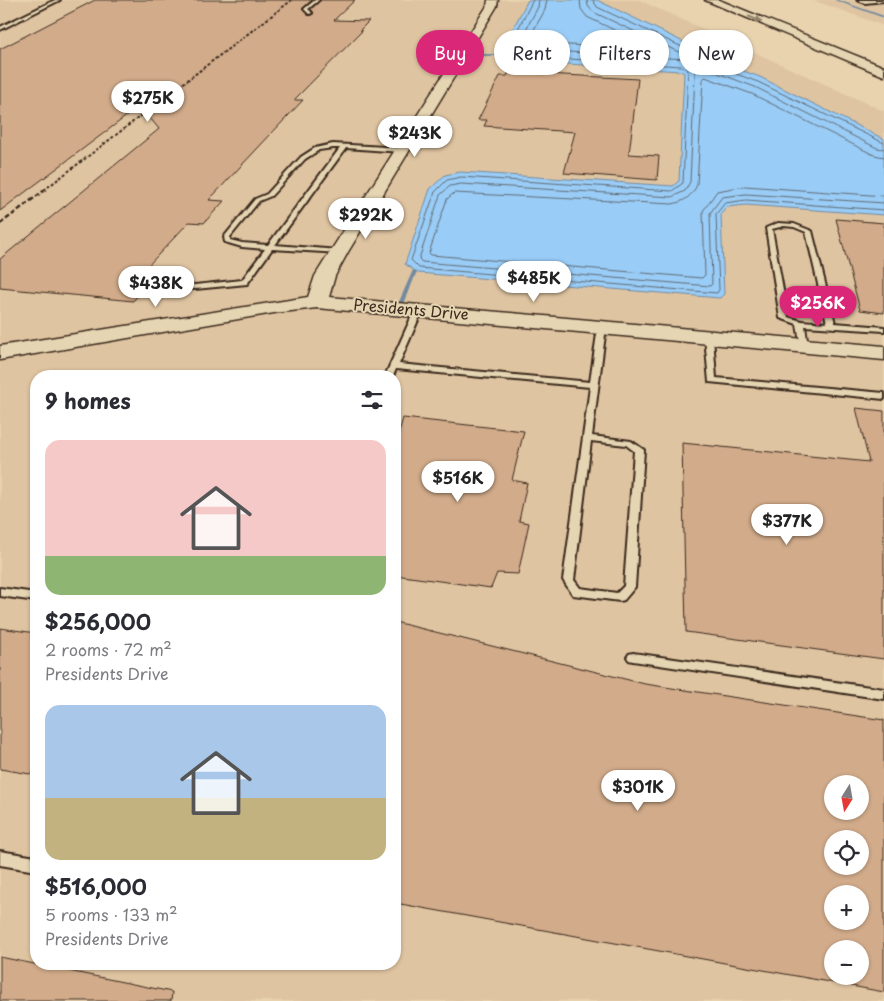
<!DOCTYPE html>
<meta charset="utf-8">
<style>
:root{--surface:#fff;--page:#f2f2f3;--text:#2b2b33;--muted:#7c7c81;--accent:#db2777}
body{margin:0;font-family:"Playpen Sans",sans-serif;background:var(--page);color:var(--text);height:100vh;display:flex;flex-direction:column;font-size:19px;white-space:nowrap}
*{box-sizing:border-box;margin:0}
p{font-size:16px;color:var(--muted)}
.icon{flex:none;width:28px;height:28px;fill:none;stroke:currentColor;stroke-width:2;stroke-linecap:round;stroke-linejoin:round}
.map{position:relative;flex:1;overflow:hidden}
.sheet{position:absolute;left:30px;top:370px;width:371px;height:600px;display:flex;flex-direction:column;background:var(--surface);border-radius:20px;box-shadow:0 1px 4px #0004}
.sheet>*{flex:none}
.guide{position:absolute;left:416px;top:30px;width:392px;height:45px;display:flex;gap:10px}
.needle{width:32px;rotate:191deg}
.controls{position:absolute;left:824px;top:775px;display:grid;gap:10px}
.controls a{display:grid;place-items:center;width:45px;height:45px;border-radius:50%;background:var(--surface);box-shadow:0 1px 4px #0004;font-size:25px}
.price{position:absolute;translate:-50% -42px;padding:0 11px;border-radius:18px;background:#fff;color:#222;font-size:16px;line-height:32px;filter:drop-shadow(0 1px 2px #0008)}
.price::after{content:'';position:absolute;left:50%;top:30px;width:15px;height:11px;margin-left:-8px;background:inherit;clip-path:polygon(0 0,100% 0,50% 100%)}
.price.current{background:var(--accent);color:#fff}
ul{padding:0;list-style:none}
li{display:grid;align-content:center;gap:10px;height:265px;padding:0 15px}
li span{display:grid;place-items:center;height:155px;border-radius:15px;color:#555}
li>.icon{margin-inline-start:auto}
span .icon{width:90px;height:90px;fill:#fffc;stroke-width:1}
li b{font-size:21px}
h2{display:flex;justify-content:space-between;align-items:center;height:60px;padding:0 15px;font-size:21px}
.pill{padding:0 18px;border-radius:22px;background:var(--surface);box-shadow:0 1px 4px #0004;font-size:18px;line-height:45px}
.pill.current{background:var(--accent);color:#fff}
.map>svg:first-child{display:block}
.built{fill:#dfc4a1;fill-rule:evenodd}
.water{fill:#99ccf6;stroke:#738ba0}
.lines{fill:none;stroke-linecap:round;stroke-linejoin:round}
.shore{stroke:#616b74;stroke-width:1}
.stream{fill:#738ba0;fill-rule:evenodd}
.building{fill:#d1ab8a;stroke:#3b2a1e;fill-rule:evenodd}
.lane-casing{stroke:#3b2a1e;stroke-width:4}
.secondary-casing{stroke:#3b2a1e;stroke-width:3}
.highway-casing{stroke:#3b2a1e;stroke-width:3}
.lane{fill:#e6d5b2;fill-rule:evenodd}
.secondary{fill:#e6d5b2;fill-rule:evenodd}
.highway{fill:#e6d5b2;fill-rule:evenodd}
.rail-far1{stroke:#3b2a1e;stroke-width:2;stroke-dasharray:3 2;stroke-linecap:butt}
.rail{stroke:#3b2a1e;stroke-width:2.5;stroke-dasharray:5 2.5;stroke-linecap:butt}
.oneway{fill:#908068}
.labels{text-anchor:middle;stroke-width:4;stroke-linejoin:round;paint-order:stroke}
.far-street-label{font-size:15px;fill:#3b2a1e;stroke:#e6d5b2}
</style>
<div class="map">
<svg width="884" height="1001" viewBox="0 0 884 1001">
<rect width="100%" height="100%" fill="#e9d3af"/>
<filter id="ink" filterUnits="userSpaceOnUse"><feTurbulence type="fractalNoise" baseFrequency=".02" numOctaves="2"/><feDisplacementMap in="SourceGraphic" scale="10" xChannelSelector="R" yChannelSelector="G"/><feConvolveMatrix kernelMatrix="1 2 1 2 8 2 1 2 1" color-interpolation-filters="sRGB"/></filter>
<g filter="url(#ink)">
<!-- built -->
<g class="built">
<path d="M 0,0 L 639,0 L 884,111 L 884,1001 L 0,1001 ZM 36,376 L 395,376 L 395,964 L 36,964 ZM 832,784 L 860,784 L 860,811 L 832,811 ZM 832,839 L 860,839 L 860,866 L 832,866 ZM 832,894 L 860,894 L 860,921 L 832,921 ZM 832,949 L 860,949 L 860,976 L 832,976 Z"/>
<path d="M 812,0 L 884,0 L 884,26 L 838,9 Z"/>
</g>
<!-- water -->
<path class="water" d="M 528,0 L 597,0 L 700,50 L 711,59 L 760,77 L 884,139 L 884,215 L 746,205 L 727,207 L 721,214 L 724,294 L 720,298 L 418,273 L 405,264 L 430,189 L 445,175 L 460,172 L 673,186 L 679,181 L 684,73 L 680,71 L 520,61 L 501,55 L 501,51 Z"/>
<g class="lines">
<!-- shore -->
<g class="shore">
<path d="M 533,0 L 507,50 L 508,53 L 521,56 L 681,66 L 688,70 L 683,183 L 672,191 L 461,177 L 447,180 L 435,192 L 411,260 L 419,268 L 717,293 L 719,290 L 716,214 L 725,203 L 746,200 L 884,210"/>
<path d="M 539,0 L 538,7 L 517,46 L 518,49 L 686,59 L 685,55 L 593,12 L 588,6 L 587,0"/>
<path d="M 547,0 L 545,10 L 528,40 L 530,43 L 647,49 L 646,45 L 587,17 L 581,9 L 580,0"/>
<path d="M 593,0 L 597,7 L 697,54 L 709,64 L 758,82 L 884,143"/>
<path d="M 884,149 L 877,148 L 755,87 L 707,69 L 689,58 L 687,61 L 694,68 L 695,74 L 690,182 L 685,191 L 672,197 L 461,184 L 450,186 L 440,195 L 419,259 L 422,262 L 710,286 L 712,284 L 710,213 L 722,197 L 746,194 L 884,203"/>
<path d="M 884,157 L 874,155 L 752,94 L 705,77 L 703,79 L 697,185 C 692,196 684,202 672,204 L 454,193 L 447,199 L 429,253 L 431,255 L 702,278 L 705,275 L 703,211 L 717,191 L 745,186 L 884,196"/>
</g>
<!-- stream -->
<g class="stream">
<path d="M 834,0 L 838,0 L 884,16 L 884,18 Z"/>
<path d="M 478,54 L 501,54 L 503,55 L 501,56 L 477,56 Z"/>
<path d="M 413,270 L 417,271 L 404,304 L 401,306 L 399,305 L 398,304 Z"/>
</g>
</g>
<!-- building -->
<g class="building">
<path d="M 95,0 L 312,0 L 302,9 L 310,16 L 314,13 L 311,9 L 321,0 L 355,0 L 334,20 L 369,21 L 360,30 L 362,31 L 294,100 L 303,100 L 209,200 L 224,201 L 204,223 L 189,222 L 143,271 L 159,272 L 133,301 L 0,288 L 0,259 L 159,129 L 140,106 L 0,211 L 0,49 Z"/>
<path d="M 509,72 L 638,79 L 629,154 L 659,156 L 657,180 L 564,173 L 575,132 L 484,126 L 487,120 L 478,120 L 500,76 L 507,76 Z"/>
<path d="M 836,219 L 884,223 L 884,313 L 860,310 Z"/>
<path d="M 856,408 L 884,411 L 884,659 L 686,632 L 682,443 L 869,462 Z"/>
<path d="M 403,418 L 524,431 L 512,480 L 527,483 L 519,521 L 529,523 L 518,574 L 497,573 L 491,588 L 395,575 L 395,447 Z"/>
<path d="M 395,622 L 645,684 L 884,720 L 884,992 L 395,903 ZM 832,784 L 860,784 L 860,811 L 832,811 ZM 832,839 L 860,839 L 860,866 L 832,866 ZM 832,894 L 860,894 L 860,921 L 832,921 ZM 832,949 L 860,949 L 860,976 L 832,976 Z"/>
<path d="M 0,628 L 36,633 L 36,775 L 0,769 Z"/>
<path d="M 0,957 L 172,992 L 171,1001 L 0,1001 Z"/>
</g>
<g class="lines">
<!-- lane casing -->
<g class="lane-casing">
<g id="lane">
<path d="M 55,0 L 60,0 L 0,30 L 0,27 Z"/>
<path d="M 315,0 L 319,0 L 308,9 L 312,13 L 309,14 L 304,9 Z"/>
<path d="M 857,0 L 884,0 L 884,1 L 865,3 Z"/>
<path d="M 333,144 L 402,148 L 405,150 L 402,152 L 346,148 L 275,245 L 339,250 L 341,251 L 341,253 L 272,249 L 247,284 L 195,289 L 163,286 L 163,282 L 166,282 L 195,285 L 242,280 L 265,249 L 242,247 L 225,242 L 224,237 L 255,199 L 267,194 L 301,157 L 315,148 ZM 333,148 L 340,148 L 268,245 L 242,243 L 230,240 L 230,237 L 259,201 L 271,196 L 305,159 L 319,150 Z"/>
<path d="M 778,223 L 794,224 L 812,231 L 835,323 L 884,327 L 884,331 L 805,326 L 808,346 L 804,348 L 801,348 L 797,324 L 780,318 L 766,228 ZM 784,226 L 794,227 L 806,232 L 827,323 L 802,321 L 788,317 L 772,229 Z"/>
<path d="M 415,309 L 421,309 L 422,311 L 399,364 L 590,382 L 598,327 L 602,325 L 605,325 L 606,327 L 592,436 L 631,441 L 644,450 L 635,587 L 624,600 L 620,601 L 573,595 L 563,580 L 590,387 L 396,369 L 393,376 L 385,376 ZM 591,441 L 626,445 L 634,451 L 624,586 L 617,593 L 580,588 L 574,580 Z"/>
<path d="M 706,335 L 709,335 L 713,337 L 716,378 L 884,393 L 884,399 L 709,382 L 705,337 Z"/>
<path d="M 0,588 L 36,593 L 36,601 L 0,596 Z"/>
<path d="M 633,653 L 884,689 L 884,699 L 633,661 L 629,660 L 627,657 L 629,654 Z"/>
<path d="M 0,851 L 36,857 L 36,871 L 0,865 Z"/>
</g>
</g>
<!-- secondary casing -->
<g class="secondary-casing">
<path id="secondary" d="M 488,0 L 498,0 L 497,6 L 348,252 L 335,276 L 329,297 L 884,346 L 884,360 L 317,308 L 274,313 L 0,360 L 0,346 L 308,297 L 315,276 L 330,252 L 487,6 Z"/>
</g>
<!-- highway casing -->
<g class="highway-casing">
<path id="highway" d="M 705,0 L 719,0 L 884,67 L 884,76 Z"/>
</g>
<!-- lane -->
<use href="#lane" class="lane"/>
<!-- secondary -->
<use href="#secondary" class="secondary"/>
<!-- highway -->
<use href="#highway" class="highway"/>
<!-- rail-far1 -->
<path class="rail-far1" d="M 44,190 L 292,0"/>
<!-- rail -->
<path class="rail" d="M 0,224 L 46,189"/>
</g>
<!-- one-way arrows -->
<defs><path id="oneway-solid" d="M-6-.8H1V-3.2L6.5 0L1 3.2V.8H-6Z" transform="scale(1.25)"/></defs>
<use class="oneway" href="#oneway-solid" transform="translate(755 19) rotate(22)"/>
</g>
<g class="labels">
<!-- far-street labels -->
<g class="far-street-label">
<text transform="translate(411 310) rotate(5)" y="5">Presidents Drive</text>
</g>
</g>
</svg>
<div class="controls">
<a><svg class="needle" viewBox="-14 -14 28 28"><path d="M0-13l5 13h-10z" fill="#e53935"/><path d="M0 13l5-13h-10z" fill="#7c7c81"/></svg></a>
<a><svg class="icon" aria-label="locate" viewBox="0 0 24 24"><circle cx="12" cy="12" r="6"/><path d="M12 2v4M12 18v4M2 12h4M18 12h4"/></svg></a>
<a>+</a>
<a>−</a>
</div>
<b class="price" style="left:148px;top:123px">$275K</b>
<b class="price" style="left:415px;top:158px">$243K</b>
<b class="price" style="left:366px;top:240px">$292K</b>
<b class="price" style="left:534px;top:303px">$485K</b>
<b class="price" style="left:156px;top:308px">$438K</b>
<b class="price current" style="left:818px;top:328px">$256K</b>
<b class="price" style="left:458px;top:503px">$516K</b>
<b class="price" style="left:787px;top:546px">$377K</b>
<b class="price" style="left:638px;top:812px">$301K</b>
<div class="guide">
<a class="pill current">Buy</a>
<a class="pill">Rent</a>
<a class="pill">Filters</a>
<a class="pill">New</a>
</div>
<section class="sheet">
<h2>9 homes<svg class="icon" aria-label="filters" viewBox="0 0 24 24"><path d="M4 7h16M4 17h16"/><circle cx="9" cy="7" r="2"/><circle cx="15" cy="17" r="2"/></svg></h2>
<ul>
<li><span style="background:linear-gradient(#f6c9c9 75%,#8fb573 0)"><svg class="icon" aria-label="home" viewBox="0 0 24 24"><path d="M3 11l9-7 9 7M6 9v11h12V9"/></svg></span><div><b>$256,000</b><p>2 rooms · 72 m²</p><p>Presidents Drive</p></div></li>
<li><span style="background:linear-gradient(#a9c7e8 60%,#c2b280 0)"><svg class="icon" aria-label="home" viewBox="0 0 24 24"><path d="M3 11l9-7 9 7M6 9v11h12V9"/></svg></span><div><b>$516,000</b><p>5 rooms · 133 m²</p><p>Presidents Drive</p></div></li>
</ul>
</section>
</div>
